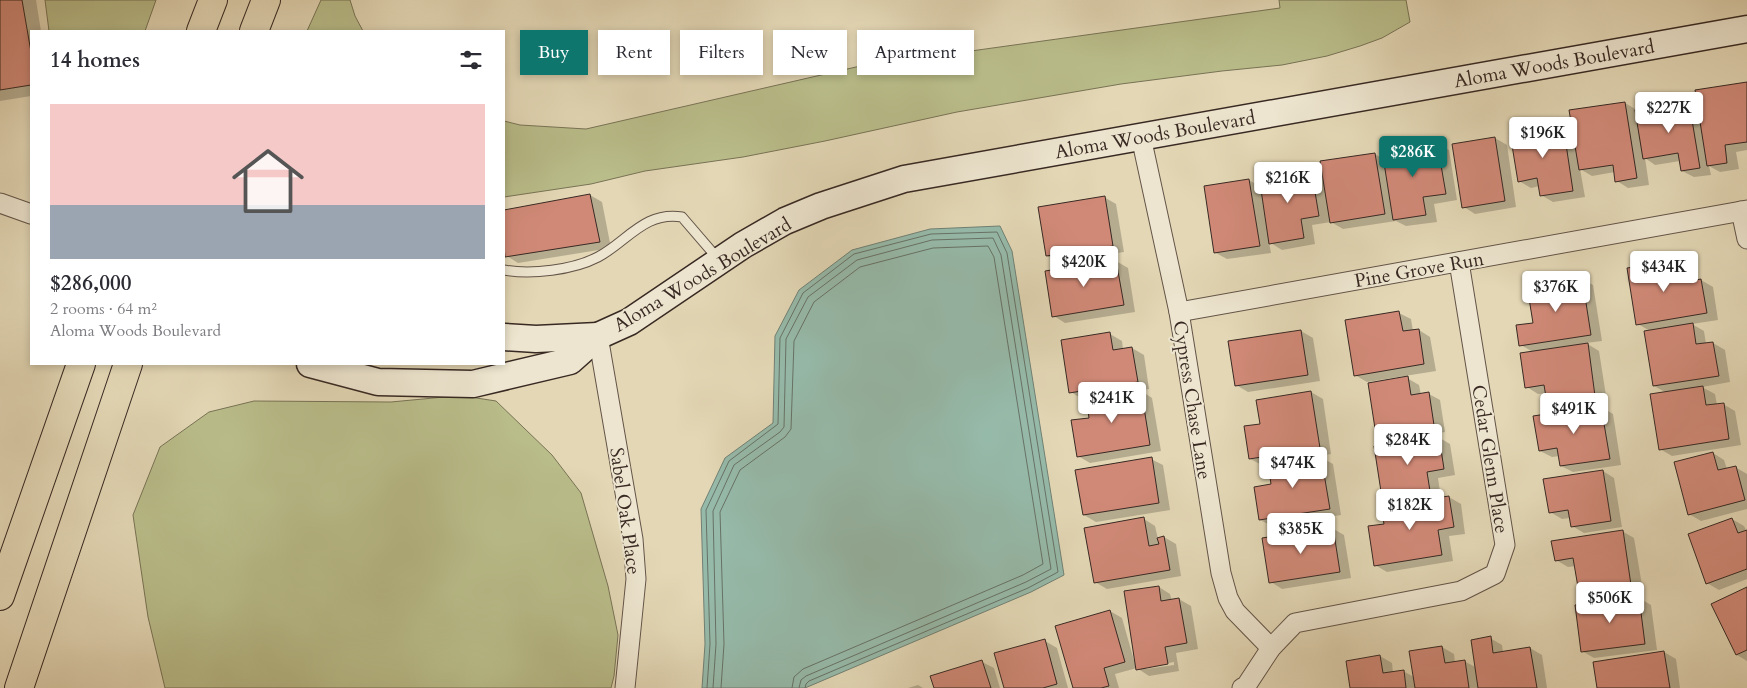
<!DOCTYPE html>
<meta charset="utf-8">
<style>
:root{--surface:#fff;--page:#f7f7f7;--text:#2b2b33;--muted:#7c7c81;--accent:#0f766e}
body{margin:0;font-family:Cardo,serif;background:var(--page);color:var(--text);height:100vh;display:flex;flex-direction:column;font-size:19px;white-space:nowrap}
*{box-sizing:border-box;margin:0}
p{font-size:16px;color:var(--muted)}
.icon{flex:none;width:28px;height:28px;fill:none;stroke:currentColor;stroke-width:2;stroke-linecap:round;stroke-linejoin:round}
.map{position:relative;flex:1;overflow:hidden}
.panel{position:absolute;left:30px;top:30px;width:475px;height:335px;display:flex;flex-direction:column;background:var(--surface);border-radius:0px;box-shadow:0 2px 8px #0003}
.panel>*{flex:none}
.guide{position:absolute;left:520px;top:30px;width:475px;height:45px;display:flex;gap:10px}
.price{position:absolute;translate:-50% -42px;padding:0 11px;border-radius:5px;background:#fff;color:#222;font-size:16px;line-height:32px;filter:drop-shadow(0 1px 2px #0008)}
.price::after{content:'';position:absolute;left:50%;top:30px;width:15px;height:11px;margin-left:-8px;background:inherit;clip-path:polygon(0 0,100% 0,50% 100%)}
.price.active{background:var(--accent);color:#fff}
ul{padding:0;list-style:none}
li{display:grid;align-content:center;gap:10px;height:265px;padding:0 20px}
li span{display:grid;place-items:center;height:155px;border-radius:0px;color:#555}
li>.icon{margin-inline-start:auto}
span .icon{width:90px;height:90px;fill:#fffc;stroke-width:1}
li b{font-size:21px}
h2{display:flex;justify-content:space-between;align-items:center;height:60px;padding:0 20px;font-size:21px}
.tag{padding:0 18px;border-radius:0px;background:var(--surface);box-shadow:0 2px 8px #0003;font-size:18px;line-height:45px}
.tag.active{background:var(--accent);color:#fff}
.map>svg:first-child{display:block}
.green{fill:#b9bd8a;stroke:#787356}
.water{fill:#96baaa;stroke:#708074}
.shadow{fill:#0003;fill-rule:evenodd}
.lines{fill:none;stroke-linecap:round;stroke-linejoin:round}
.shore{stroke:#677266;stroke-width:1}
.building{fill:#d08977;stroke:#382923}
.lane-casing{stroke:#635448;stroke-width:11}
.street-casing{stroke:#635448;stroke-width:21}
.secondary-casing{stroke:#382923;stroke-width:29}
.primary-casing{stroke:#382923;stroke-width:30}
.lane{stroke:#ede5cf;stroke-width:9}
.street{stroke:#ede5cf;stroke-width:19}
.secondary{stroke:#ede5cf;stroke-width:26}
.primary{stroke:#e3d7b5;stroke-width:28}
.labels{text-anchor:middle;stroke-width:4;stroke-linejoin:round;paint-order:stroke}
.street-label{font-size:19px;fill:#382923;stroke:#ede5cf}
</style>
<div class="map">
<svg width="1747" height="688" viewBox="0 0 1747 688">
<rect width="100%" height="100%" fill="#e3d7b5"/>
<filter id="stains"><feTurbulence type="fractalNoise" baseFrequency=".004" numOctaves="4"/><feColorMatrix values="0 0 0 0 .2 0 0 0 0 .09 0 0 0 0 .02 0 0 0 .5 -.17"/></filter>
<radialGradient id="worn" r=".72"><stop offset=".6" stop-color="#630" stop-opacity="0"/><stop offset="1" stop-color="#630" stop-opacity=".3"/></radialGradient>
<!-- green -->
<g class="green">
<path d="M 45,0 L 156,0 L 145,31 L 49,31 Z"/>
<path d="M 321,0 L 350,0 L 355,16 L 363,31 L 307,31 Z"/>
<path d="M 1279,0 L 1406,0 L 1410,22 L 1382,38 L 1360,46 L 1327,56 L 1282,65 L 1222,71 L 1121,84 L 957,112 L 825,141 L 743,157 L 645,171 L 591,184 L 504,197 L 504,121 L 520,125 L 586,129 L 856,67 L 1280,8 Z"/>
<path d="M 444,397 L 470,397 L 496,401 L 552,455 L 581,493 L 608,586 L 618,635 L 614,676 L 611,688 L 165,688 L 148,617 L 133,515 L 160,447 L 209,412 L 254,401 L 391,402 Z"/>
</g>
<!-- water -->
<path class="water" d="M 1000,226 L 1012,251 L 1064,575 L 1031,592 L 805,688 L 702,688 L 705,644 L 701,509 L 725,458 L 773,423 L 775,336 L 799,290 L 852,250 L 930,229 Z"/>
<!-- shadow -->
<g class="shadow">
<path d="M 0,0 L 36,0 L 41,31 L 31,31 L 31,96 L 0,101 Z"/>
<path d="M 1747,83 L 1747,150 L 1736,152 L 1739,169 L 1720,172 L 1709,166 L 1711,175 L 1694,177 L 1682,171 L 1680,161 L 1655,165 L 1645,158 L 1649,185 L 1628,188 L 1617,181 L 1615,172 L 1592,176 L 1580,169 L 1585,197 L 1553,202 L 1541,195 L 1540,186 L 1531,188 L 1519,181 L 1563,126 L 1574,132 L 1625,103 L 1637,110 L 1689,103 L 1699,109 Z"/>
<path d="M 1495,138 L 1507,145 L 1516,207 L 1475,214 L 1464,207 Z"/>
<path d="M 1437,143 L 1449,150 L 1457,200 L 1434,204 L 1437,222 L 1406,226 L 1396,221 L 1343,229 L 1331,222 L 1312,225 L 1315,244 L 1282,250 L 1269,242 L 1271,253 L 1227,259 L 1216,253 L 1249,180 L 1262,188 L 1311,170 L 1324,177 L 1375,154 L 1385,160 L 1384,151 Z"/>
<path d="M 590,195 L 602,202 L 611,248 L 518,263 L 507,256 L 506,251 L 504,250 L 504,211 Z"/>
<path d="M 1104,197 L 1116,204 L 1124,252 L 1059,262 L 1047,256 Z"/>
<path d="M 1116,261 L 1128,268 L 1135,312 L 1065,323 L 1054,316 L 1047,272 Z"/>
<path d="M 1681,261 L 1693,268 L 1695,281 L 1701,280 L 1713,287 L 1718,320 L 1692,324 L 1704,331 L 1706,344 L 1713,343 L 1725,350 L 1730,382 L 1702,387 L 1715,394 L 1717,405 L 1723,404 L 1735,411 L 1741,445 L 1672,456 L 1660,449 L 1667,393 L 1654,386 L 1650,331 L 1638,324 Z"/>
<path d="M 1581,278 L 1593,285 L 1602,341 L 1586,343 L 1599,351 L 1607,402 L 1560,409 L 1548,402 L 1547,393 L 1538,394 L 1527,387 L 1533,352 L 1521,345 L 1535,324 Z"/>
<path d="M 1399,313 L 1411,319 L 1413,331 L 1419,330 L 1430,337 L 1436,371 L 1367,382 L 1355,375 Z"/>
<path d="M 1301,331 L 1313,338 L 1320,381 L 1248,392 L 1236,385 Z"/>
<path d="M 1110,334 L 1122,341 L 1123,349 L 1132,348 L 1144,355 L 1149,389 L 1140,390 L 1152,398 L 1161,451 L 1090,463 L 1078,456 L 1090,419 L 1087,399 L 1082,399 L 1071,392 Z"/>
<path d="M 1407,378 L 1419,385 L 1421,395 L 1429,394 L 1440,400 L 1445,432 L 1389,441 L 1377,434 Z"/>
<path d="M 1311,392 L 1323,399 L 1331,454 L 1319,456 L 1333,464 L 1341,515 L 1272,526 L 1260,520 L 1273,485 L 1269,464 L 1262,465 L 1250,459 Z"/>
<path d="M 1601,407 L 1613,414 L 1621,465 L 1573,472 L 1561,466 L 1560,456 L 1552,457 L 1540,451 Z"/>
<path d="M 1438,437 L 1450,444 L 1455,475 L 1438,478 L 1441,498 L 1449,497 L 1461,504 L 1465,534 L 1449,536 L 1453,561 L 1387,572 L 1375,565 L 1386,525 L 1397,505 L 1383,497 Z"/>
<path d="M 1713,453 L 1724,460 L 1727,469 L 1735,467 L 1747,474 L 1747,509 L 1701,521 L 1689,514 Z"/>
<path d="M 1151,459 L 1163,465 L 1170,510 L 1096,522 L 1084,515 Z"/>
<path d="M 1603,471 L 1614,478 L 1622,527 L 1584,533 L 1572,526 L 1570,518 L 1562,519 L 1550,512 Z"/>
<path d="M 1144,519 L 1155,526 L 1158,539 L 1164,537 L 1176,544 L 1181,576 L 1107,589 L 1095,582 Z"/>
<path d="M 1732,519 L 1744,526 L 1747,532 L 1747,579 L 1719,590 L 1707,583 Z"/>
<path d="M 1332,528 L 1344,535 L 1351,578 L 1282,589 L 1271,582 Z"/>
<path d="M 1622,531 L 1634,538 L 1643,591 L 1592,599 L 1580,592 L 1576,566 L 1568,567 L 1556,560 Z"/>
<path d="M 1159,587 L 1170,594 L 1172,601 L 1179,599 L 1191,606 L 1198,649 L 1176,653 L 1179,671 L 1149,676 L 1137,668 L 1115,674 L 1119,688 L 1074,688 L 1110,611 L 1122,618 L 1135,664 L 1137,663 ZM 1174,662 L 1174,665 L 1146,669 L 1146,667 Z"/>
<path d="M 1747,589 L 1747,661 L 1737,655 Z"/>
<path d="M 1639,598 L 1651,605 L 1657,650 L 1594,658 L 1582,651 Z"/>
<path d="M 1490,638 L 1502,645 L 1503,652 L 1530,648 L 1542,655 L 1547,688 L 1351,688 L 1380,656 L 1392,663 L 1393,673 L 1403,671 L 1414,677 L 1442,647 L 1454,654 L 1455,663 L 1464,661 L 1477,668 Z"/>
<path d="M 1045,641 L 1057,648 L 1068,688 L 1005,688 Z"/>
<path d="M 1664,652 L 1676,659 L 1680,688 L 1598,688 Z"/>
<path d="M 982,662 L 994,668 L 1000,688 L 935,688 Z"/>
<path d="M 918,685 L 923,688 L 908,688 Z"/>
</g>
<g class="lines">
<!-- shore -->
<g class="shore">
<path d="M 707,688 L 710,644 L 706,510 L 729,461 L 778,424 L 780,338 L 803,293 L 854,254 L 931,234 L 997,232 L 1007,253 L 1058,572 L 1028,588 L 809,681 L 806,684 L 805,688"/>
<path d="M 713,688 L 716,644 L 713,511 L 734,465 L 780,432 L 784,427 L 786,339 L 808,297 L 857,260 L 932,240 L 993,238 L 1001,255 L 1051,569 L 1026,582 L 806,676 L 801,680 L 799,688"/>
<path d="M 721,688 L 724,644 L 720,512 L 740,470 L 785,437 L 791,429 L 794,341 L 814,302 L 860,267 L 933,248 L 988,246 L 994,257 L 1043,564 L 1023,575 L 803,669 L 794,677 L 792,688"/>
</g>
</g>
<!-- building -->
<g class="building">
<path d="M 0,0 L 22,0 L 31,52 L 31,85 L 0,90 Z"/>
<path d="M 1747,82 L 1747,142 L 1725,145 L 1727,163 L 1707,166 L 1695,90 Z"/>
<path d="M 1625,102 L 1637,178 L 1615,182 L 1613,165 L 1579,170 L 1569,110 Z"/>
<path d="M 1689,102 L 1700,168 L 1681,171 L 1678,153 L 1643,159 L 1635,110 Z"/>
<path d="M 1563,124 L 1573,191 L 1540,196 L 1537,178 L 1518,182 L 1510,133 Z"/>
<path d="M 1495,137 L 1505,201 L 1462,208 L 1452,144 Z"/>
<path d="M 1437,142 L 1446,194 L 1423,197 L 1426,215 L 1393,220 L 1382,150 Z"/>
<path d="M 1375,153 L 1385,214 L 1330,223 L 1320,161 Z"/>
<path d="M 1311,168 L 1319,216 L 1301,219 L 1304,238 L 1269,244 L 1259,176 Z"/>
<path d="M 1249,179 L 1260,246 L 1214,253 L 1204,186 Z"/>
<path d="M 590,194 L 600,242 L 505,257 L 504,246 L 504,210 Z"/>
<path d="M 1105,196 L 1113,246 L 1046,256 L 1038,207 Z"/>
<path d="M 1116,260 L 1124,305 L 1052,317 L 1045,271 Z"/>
<path d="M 1682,260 L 1685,282 L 1701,279 L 1707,313 L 1636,325 L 1627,268 Z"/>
<path d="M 1582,277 L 1591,335 L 1519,346 L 1516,325 L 1533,323 L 1527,286 Z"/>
<path d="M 1399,311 L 1403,331 L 1419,329 L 1424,364 L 1354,376 L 1345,320 Z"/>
<path d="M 1693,323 L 1696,344 L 1713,342 L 1719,376 L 1653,386 L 1644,331 Z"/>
<path d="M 1301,330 L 1308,375 L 1235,386 L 1228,341 Z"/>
<path d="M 1110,332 L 1113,350 L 1132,347 L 1138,382 L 1069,393 L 1061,340 Z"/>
<path d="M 1588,343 L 1595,396 L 1547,403 L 1544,385 L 1525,388 L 1520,353 Z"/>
<path d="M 1408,376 L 1411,395 L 1429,392 L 1434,425 L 1376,435 L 1368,383 Z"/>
<path d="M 1703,386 L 1706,405 L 1724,403 L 1729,439 L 1659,450 L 1650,394 Z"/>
<path d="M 1141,389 L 1150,445 L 1077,457 L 1071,420 L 1089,418 L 1086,398 Z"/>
<path d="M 1311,391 L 1320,448 L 1249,459 L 1244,426 L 1260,424 L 1256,400 Z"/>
<path d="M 1601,406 L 1610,459 L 1560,466 L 1557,448 L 1539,451 L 1533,416 Z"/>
<path d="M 1439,436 L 1444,469 L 1427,472 L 1430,491 L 1382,498 L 1374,446 Z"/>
<path d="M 1713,452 L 1718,470 L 1736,466 L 1745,500 L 1688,515 L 1674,462 Z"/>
<path d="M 1321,456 L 1330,509 L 1259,520 L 1254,487 L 1271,484 L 1268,465 Z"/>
<path d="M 1152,457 L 1159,503 L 1083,515 L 1075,470 Z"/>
<path d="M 1603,470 L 1611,521 L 1571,527 L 1568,510 L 1549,513 L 1543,479 Z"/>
<path d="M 1449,496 L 1454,527 L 1438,530 L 1442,555 L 1374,566 L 1368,526 L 1384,524 L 1381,506 Z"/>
<path d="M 1144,517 L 1149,546 L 1159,544 L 1157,538 L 1164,536 L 1170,570 L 1094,583 L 1084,528 Z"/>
<path d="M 1732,518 L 1738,533 L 1747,530 L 1747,569 L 1706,584 L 1688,534 Z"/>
<path d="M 1333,527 L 1340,572 L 1269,583 L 1262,538 Z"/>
<path d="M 1623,530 L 1631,585 L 1579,593 L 1573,558 L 1555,561 L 1551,541 Z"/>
<path d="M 1159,586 L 1161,601 L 1179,598 L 1187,643 L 1165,647 L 1168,664 L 1136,670 L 1124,591 Z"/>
<path d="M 1747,587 L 1747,650 L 1736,655 L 1711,604 Z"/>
<path d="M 1639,597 L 1645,644 L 1581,652 L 1575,605 Z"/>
<path d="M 1110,610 L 1125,662 L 1104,668 L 1109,686 L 1101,688 L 1073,688 L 1055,626 Z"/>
<path d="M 1491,636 L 1493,653 L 1530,647 L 1537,688 L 1478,688 L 1471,640 Z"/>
<path d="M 1045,639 L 1057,684 L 1043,688 L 1004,688 L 994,653 Z"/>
<path d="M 1442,646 L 1445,663 L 1465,660 L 1469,688 L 1415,688 L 1409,651 Z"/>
<path d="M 1664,651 L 1670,688 L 1597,688 L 1593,662 Z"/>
<path d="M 1380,655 L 1383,673 L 1404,670 L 1406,688 L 1350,688 L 1346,661 Z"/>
<path d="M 982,660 L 991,688 L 934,688 L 930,676 Z"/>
</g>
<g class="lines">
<!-- lane casing -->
<g class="lane-casing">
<path id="lane" d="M 504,270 C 531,275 573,270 598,257 C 627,242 644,211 682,217 L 719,260"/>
</g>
<!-- street casing -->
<g class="street-casing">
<g id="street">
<path d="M 1141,137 L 1179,312 L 1221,573 L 1228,598 L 1235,611 L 1271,648"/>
<path d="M 0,203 L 31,214"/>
<path d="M 1741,211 L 1747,239"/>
<path d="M 1179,312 L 1747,210"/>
<path d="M 598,336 L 633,539 L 636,579 L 625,688"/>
<path d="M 1242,688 L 1246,686 L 1271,648 L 1295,623 L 1461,591 L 1495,574 L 1505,545 L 1459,262"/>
</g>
</g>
<!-- secondary casing -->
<g class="secondary-casing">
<g id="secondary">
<path d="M 504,337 L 536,339 L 598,336"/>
<path d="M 310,364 L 378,382 L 473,384 L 570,361 L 598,336 L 629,322 L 743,245 L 785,221 L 821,206 L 904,179 L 1747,29"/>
</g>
</g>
<!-- primary casing -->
<g class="primary-casing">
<g id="primary">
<path d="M 201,31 L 213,0"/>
<path d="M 254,31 L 266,0"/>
<path d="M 0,596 L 81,364"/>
<path d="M 19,688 L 128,364"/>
</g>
</g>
<!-- lane -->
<use href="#lane" class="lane"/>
<!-- street -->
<use href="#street" class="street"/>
<!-- secondary -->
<use href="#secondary" class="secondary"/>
<!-- primary -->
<use href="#primary" class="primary"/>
</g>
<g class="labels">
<!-- street labels -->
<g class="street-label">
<text transform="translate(1554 63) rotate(-10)" y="7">Aloma Woods Boulevard</text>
<text transform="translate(1155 134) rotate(-10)" y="7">Aloma Woods Boulevard</text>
<text transform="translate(1419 269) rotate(-10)" y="7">Pine Grove Run</text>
<text transform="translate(702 274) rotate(-31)" y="7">Aloma Woods Boulevard</text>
<text transform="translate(1193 400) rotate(81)" y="7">Cypress Chase Lane</text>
<text transform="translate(1491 459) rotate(81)" y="7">Cedar Glenn Place</text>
<text transform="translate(626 511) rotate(82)" y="7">Sabel Oak Place</text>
</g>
</g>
<rect width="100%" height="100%" filter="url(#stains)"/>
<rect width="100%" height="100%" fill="url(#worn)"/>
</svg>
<b class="price" style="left:1669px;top:134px">$227K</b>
<b class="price" style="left:1543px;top:159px">$196K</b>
<b class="price active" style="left:1413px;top:178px">$286K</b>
<b class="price" style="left:1288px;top:204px">$216K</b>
<b class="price" style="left:1084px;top:288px">$420K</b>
<b class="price" style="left:1664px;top:293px">$434K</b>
<b class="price" style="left:1556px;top:313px">$376K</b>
<b class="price" style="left:1112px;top:424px">$241K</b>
<b class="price" style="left:1574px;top:435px">$491K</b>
<b class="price" style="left:1408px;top:466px">$284K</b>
<b class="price" style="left:1293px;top:489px">$474K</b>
<b class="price" style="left:1410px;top:531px">$182K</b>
<b class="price" style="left:1301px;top:555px">$385K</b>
<b class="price" style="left:1610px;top:624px">$506K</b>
<div class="guide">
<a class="tag active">Buy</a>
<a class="tag">Rent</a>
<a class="tag">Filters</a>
<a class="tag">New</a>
<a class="tag">Apartment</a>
</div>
<section class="panel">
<h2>14 homes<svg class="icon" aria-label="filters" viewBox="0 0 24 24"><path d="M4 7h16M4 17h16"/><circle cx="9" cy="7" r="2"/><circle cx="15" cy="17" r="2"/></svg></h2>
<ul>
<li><span style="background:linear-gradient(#f6c9c9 65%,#9aa5b1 0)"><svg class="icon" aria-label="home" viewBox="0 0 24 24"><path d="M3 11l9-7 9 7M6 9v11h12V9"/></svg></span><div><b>$286,000</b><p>2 rooms · 64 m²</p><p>Aloma Woods Boulevard</p></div></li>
</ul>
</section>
</div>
